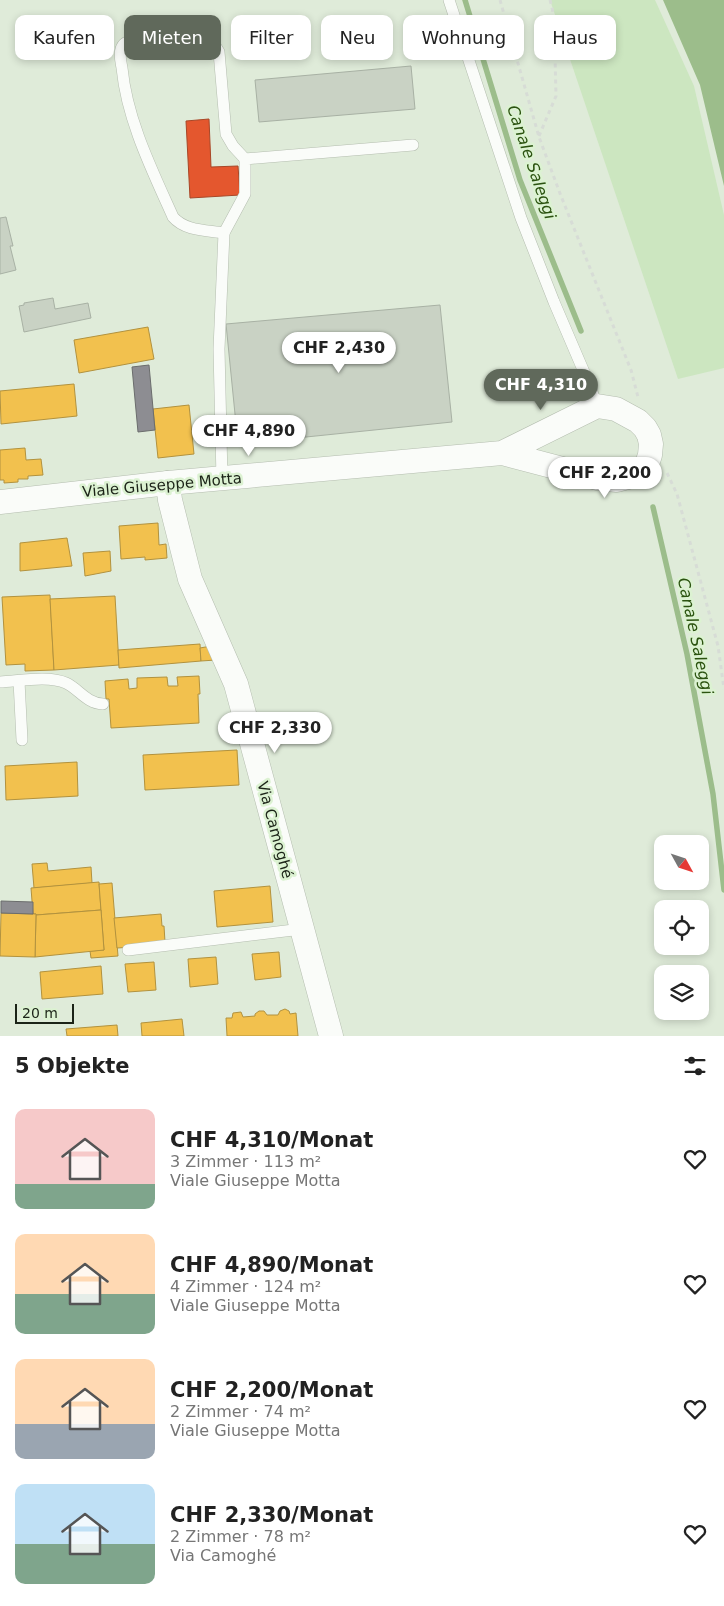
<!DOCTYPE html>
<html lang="de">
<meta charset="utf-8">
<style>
:root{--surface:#fff;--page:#f6f6f6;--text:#222;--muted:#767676;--accent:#60695b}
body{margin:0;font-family:"DejaVu Sans",sans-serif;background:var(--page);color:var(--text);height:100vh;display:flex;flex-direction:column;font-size:19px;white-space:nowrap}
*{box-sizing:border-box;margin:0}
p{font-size:16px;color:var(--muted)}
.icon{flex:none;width:28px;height:28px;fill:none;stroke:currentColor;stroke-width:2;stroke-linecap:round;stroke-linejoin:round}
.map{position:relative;height:1036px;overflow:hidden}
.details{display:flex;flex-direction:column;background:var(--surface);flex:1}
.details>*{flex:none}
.banner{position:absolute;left:15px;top:15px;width:695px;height:45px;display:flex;gap:10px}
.needle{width:32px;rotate:130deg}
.buttons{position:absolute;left:654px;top:835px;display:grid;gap:10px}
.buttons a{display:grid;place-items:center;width:55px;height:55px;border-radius:10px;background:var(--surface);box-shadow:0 2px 8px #0003;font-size:25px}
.scale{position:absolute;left:15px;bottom:12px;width:59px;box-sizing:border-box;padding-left:5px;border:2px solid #1b2317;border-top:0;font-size:14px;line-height:18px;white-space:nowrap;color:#1b2317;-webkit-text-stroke:4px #dcf2d2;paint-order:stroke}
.price{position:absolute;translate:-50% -42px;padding:0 11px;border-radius:18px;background:#fff;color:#222;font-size:16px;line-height:32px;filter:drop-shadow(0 1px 2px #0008)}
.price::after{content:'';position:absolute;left:50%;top:30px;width:15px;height:11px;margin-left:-8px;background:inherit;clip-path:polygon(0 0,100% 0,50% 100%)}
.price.on{background:var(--accent);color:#fff}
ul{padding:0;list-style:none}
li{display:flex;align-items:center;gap:15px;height:125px;padding:0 15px}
li span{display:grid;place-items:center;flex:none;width:140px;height:100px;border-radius:10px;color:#555}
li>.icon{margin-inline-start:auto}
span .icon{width:60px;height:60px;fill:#fffc;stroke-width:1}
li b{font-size:21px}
h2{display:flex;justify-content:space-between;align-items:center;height:60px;padding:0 15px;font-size:21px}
.tag{padding:0 18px;border-radius:10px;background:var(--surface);box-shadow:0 2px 8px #0003;font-size:18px;line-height:45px}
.tag.on{background:var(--accent);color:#fff}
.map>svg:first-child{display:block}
.green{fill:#cce6c0}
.water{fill:#9cbd8b}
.homes{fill:#f2c14e;stroke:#b2923e}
.shops{fill:#e4572e;stroke:#a84727}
.industry{fill:#8d8d92;stroke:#6b6d6d}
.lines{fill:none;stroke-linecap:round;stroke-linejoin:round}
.stream{stroke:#9cbd8b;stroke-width:5.5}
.building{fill:#c9d2c4;stroke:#a8b1a4}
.service-casing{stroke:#b4bdaf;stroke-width:12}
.minor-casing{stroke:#b4bdaf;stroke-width:25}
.path{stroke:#d7dcd6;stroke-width:3;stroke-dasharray:4 4;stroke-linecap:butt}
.service{stroke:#fafcf9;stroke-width:11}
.minor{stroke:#fafcf9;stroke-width:24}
.labels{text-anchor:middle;stroke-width:5;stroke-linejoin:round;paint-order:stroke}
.street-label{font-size:15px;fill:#1b2317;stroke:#dcf2d2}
.water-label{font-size:16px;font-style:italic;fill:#2b5310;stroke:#dcf2d2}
</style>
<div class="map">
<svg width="724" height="1036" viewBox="0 0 724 1036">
<rect width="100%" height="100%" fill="#dfebd9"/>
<!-- green -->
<path class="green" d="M 550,0 L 655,0 L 694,86 L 724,215 L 724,368 L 678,379 Z"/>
<!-- water -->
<path class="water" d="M 663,0 L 724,0 L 724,186 L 700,85 Z"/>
<!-- homes -->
<g class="homes">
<path d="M 148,327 L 154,359 L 79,373 L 74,340 Z"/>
<path d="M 74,384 L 77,416 L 1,424 L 0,391 Z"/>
<path d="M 189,405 L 194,454 L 158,458 L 153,409 Z"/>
<path d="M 25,448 L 26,460 L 41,459 L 43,475 L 28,476 L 28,479 L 18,479 L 18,482 L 4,483 L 4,480 L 0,480 L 0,450 Z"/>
<path d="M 158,523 L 159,545 L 166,544 L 167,558 L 145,560 L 145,557 L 121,559 L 119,526 Z"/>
<path d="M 67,538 L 72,566 L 20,571 L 20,543 Z"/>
<path d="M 110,551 L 111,571 L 85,576 L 83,553 Z"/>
<path d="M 50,595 L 54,670 L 25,671 L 25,664 L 6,665 L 2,597 Z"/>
<path d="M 115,596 L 119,665 L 54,670 L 50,599 Z"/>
<path d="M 200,644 L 201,661 L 119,668 L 118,650 Z"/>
<path d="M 211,646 L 216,660 L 201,661 L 200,648 Z"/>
<path d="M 199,676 L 200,694 L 198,694 L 199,723 L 111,728 L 109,699 L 106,699 L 105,681 L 128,679 L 129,689 L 137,688 L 137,678 L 167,677 L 168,686 L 178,686 L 177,677 Z"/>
<path d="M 237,750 L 239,785 L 145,790 L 143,755 Z"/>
<path d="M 77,762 L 78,796 L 6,800 L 5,766 Z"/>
<path d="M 47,863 L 48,871 L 91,867 L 92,883 L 34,888 L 32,864 Z"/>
<path d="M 99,882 L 101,910 L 36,915 L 36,914 L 33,914 L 31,888 Z"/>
<path d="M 112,883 L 118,956 L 91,958 L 90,951 L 104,950 L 99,884 Z"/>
<path d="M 270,886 L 273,922 L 217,927 L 214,891 Z"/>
<path d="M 101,910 L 104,950 L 35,957 L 36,915 Z"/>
<path d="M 1,913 L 36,914 L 35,957 L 0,956 Z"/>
<path d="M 161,914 L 162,926 L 164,926 L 165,942 L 148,946 L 117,948 L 114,918 Z"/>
<path d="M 279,952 L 281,977 L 255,980 L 252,954 Z"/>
<path d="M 216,957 L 218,984 L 190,987 L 188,959 Z"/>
<path d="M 154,962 L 156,990 L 128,992 L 125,964 Z"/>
<path d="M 101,966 L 103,994 L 42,999 L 40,972 Z"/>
<path d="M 285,1009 L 289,1011 L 290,1014 L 296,1013 L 298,1036 L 227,1036 L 226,1018 L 232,1018 L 233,1013 L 241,1012 L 243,1017 L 255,1016 L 255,1014 L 259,1011 L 264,1011 L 267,1015 L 278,1015 L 280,1011 Z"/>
<path d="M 182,1019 L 184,1036 L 142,1036 L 141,1023 Z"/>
<path d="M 117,1025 L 118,1036 L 67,1036 L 66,1029 Z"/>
</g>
<!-- shops -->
<path class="shops" d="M 209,119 L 211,167 L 238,166 L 240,195 L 190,198 L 186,121 Z"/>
<!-- industry -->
<g class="industry">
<path d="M 149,365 L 155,430 L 138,432 L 132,367 Z"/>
<path d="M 1,901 L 33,902 L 33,914 L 1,913 Z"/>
</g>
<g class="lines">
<!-- stream -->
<g class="stream">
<path d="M 465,0 L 520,180 L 581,331"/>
<path d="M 653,507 L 687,654 L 713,794 L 724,890"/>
</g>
</g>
<!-- building -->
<g class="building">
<path d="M 411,66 L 415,109 L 259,122 L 255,80 Z"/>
<path d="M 6,217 L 13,246 L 10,246 L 16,270 L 0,274 L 0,218 Z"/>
<path d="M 53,298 L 55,309 L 88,303 L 91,318 L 24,332 L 19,306 L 24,305 L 24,303 Z"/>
<path d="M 440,305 L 452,422 L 238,444 L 226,324 Z"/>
</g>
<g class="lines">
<!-- service casing -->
<g class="service-casing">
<g id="service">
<path d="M 449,0 L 521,218 L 554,302 L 590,386 L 597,406"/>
<path d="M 224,233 C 206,230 185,231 173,217 C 152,170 127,120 122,68 C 121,62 119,55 121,49 C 123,43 127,41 133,41 L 198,35 L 207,36 L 211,39 L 219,52 L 226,134 L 233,146 L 245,159"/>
<path d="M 222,479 L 219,349 L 224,233 L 245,194 L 245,159 L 413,145"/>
<path d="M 19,681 L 22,740"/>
<path d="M 0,682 C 19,681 49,675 66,683 C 79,689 86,703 103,704"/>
<path d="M 128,950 L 302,929"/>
</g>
</g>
<!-- minor casing -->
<g class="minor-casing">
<g id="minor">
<path d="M 168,483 L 170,500 L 190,579 L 236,684 L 331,1036"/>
<path d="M 0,502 L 168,483 L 502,453 L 597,478 L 617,480 L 636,475 L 642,470 L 647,464 L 650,455 L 651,444 L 649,435 L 645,428 L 638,421 L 616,409 L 597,406 L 502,453"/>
</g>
</g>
<!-- path -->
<g class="path">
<path d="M 500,0 L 539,137 L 561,196 L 631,370 L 638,397"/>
<path d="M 539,136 L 556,96 L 554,16 L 550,0"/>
<path d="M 667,473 L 677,494 L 718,646 L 724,689"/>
</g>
<!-- service -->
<use href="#service" class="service"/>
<!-- minor -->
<use href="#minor" class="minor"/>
</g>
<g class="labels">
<!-- street labels -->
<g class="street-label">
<text transform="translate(162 485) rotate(-5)" y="5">Viale Giuseppe Motta</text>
<text transform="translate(275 830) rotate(75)" y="5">Via Camoghé</text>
</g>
<!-- water labels -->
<g class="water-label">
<text transform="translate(532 162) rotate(71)" y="6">Canale Saleggi</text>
<text transform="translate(696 636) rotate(78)" y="6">Canale Saleggi</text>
</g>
</g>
</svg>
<div class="buttons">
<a><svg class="needle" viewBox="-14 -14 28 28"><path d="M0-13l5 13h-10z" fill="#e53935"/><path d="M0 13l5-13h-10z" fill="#767676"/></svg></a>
<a><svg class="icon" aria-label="locate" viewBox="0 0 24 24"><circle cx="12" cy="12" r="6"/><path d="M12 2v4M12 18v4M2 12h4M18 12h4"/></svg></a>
<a><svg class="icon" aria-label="layers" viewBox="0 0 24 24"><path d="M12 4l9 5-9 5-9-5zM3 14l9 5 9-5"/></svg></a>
</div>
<div class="scale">20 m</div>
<b class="price" style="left:339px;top:374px">CHF 2,430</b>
<b class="price on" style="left:541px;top:411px">CHF 4,310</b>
<b class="price" style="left:249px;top:457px">CHF 4,890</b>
<b class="price" style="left:605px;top:499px">CHF 2,200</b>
<b class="price" style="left:275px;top:754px">CHF 2,330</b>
<div class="banner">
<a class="tag">Kaufen</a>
<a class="tag on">Mieten</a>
<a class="tag">Filter</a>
<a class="tag">Neu</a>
<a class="tag">Wohnung</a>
<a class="tag">Haus</a>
</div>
</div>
<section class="details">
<h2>5 Objekte<svg class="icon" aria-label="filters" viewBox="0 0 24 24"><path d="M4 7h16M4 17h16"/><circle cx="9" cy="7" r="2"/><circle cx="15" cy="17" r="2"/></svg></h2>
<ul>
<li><span style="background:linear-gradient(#f6c9c9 75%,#7fa58c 0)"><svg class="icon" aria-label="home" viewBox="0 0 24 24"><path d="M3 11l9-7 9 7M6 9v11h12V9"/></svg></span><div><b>CHF 4,310/Monat</b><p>3 Zimmer · 113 m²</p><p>Viale Giuseppe Motta</p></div><svg class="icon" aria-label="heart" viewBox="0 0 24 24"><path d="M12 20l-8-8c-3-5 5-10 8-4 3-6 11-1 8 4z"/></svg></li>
<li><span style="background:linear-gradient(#ffd9b3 60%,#7fa58c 0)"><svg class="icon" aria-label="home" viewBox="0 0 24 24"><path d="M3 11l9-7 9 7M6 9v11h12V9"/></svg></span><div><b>CHF 4,890/Monat</b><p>4 Zimmer · 124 m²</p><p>Viale Giuseppe Motta</p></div><svg class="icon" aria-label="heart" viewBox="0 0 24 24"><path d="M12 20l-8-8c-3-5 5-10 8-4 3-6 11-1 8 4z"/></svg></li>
<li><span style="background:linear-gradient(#ffd9b3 65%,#9aa5b1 0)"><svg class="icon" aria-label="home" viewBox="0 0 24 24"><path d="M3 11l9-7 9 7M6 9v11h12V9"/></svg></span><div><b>CHF 2,200/Monat</b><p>2 Zimmer · 74 m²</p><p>Viale Giuseppe Motta</p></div><svg class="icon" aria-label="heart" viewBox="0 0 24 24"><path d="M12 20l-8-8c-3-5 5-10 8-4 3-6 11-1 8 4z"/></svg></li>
<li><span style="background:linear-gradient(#bfe0f5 60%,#7fa58c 0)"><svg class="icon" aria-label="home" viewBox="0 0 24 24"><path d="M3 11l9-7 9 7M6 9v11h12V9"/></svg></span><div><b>CHF 2,330/Monat</b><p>2 Zimmer · 78 m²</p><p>Via Camoghé</p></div><svg class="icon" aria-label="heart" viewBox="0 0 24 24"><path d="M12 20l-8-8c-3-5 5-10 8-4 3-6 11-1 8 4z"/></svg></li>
</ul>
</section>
